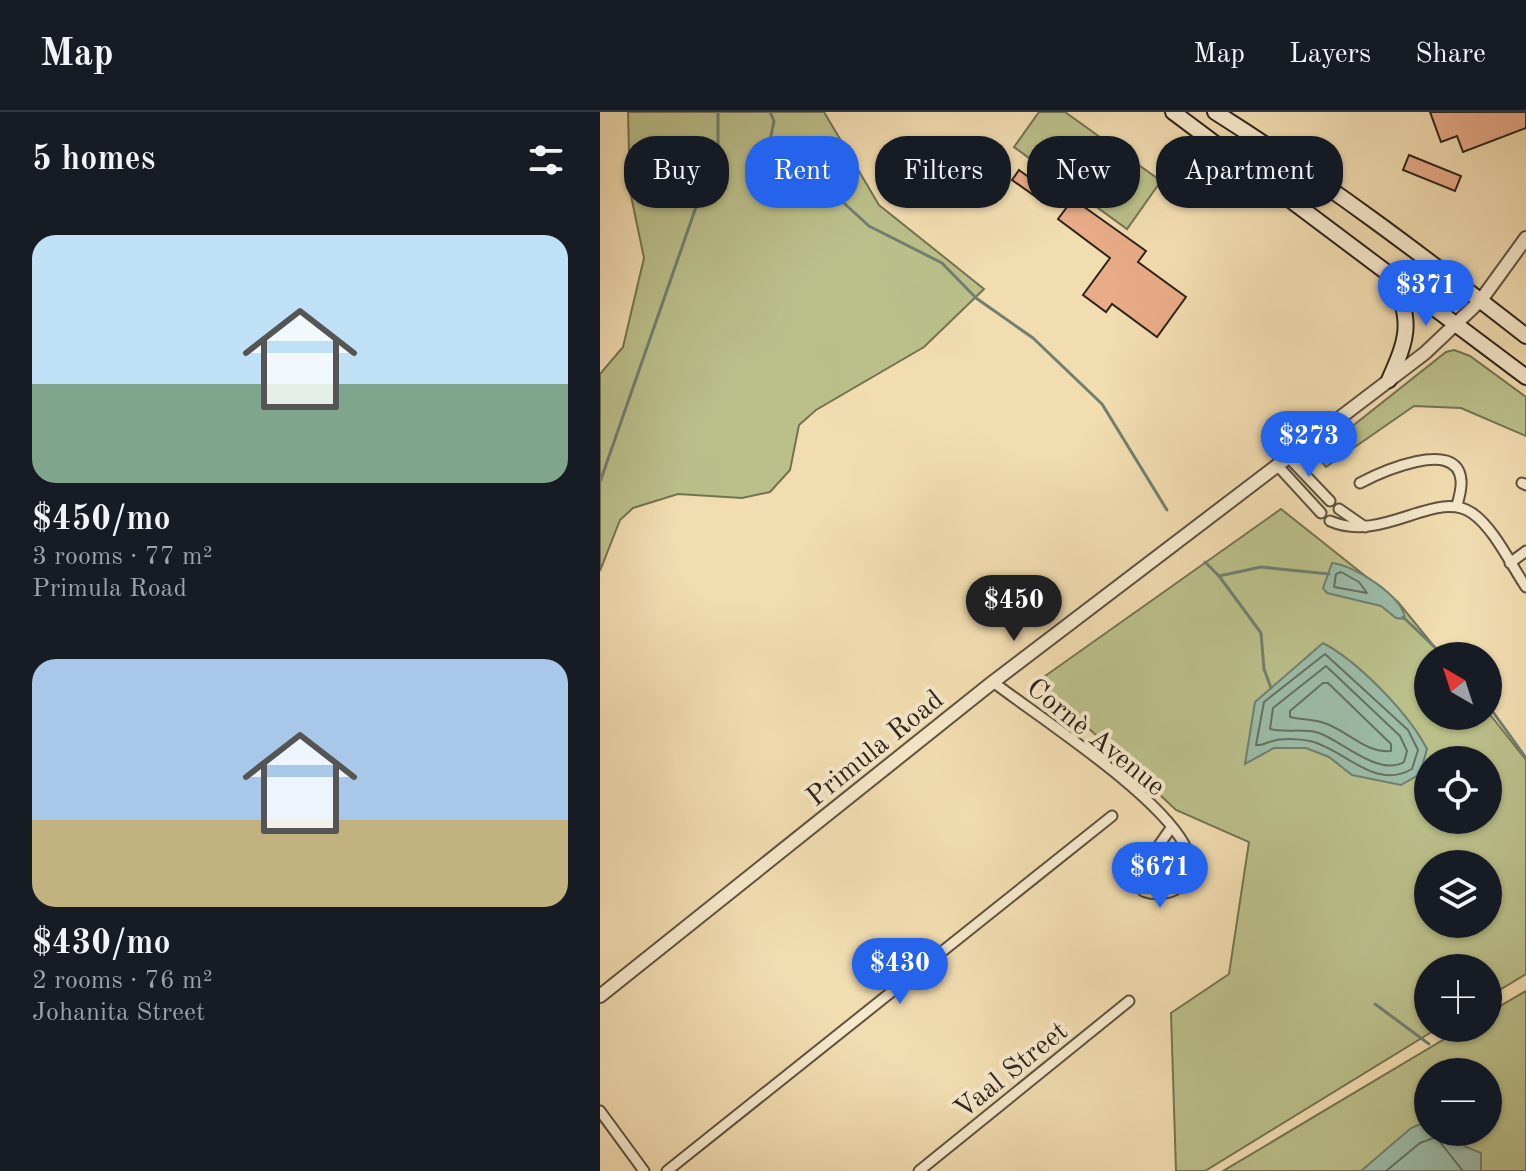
<!DOCTYPE html>
<meta charset="utf-8">
<style>
:root{--surface:#171b24;--page:#242831;--text:#f1f3f6;--muted:#9ea1a6;--line:#363941;--accent:#2563eb}
body{margin:0;font-family:"Old Standard TT",serif;background:var(--page);color:var(--text);height:100vh;display:flex;flex-direction:column;font-size:30px;white-space:nowrap}
*{box-sizing:border-box;margin:0}
p{font-size:26px;color:var(--muted)}
.icon{flex:none;width:44px;height:44px;fill:none;stroke:currentColor;stroke-width:2;stroke-linecap:round;stroke-linejoin:round}
.map{position:relative;flex:1;overflow:hidden}
.details{display:flex;flex-direction:column;background:var(--surface);width:600px}
.details>*{flex:none}
.top-card{position:absolute;left:24px;top:24px;width:760px;height:72px;display:flex;gap:16px}
.needle{width:52px;rotate:321deg}
.buttons{position:absolute;left:814px;top:530px;display:grid;gap:16px}
.buttons a{display:grid;place-items:center;width:88px;height:88px;border-radius:50%;background:var(--surface);box-shadow:0 2px 6px #0004;font-size:40px}
.price{position:absolute;translate:-50% -68px;padding:0 18px;border-radius:28px;background:var(--accent);color:#fff;font-size:26px;line-height:52px;filter:drop-shadow(0 2px 4px #0008)}
.price::after{content:'';position:absolute;left:50%;top:48px;width:24px;height:18px;margin-left:-12px;background:inherit;clip-path:polygon(0 0,100% 0,50% 100%)}
.price.active{background:#222;color:#fff}
ul{padding:0;list-style:none}
li{display:grid;align-content:center;gap:16px;height:424px;padding:0 32px}
li span{display:grid;place-items:center;height:248px;border-radius:24px;color:#555}
li>.icon{margin-inline-start:auto}
span .icon{width:144px;height:144px;fill:#fffc;stroke-width:1}
li b{font-size:34px}
h2{display:flex;justify-content:space-between;align-items:center;height:96px;padding:0 32px;font-size:34px}
.chip{padding:0 28px;border-radius:32px;background:var(--surface);box-shadow:0 2px 6px #0004;font-size:28px;line-height:72px}
.chip.active{background:var(--accent);color:#fff}
header{display:flex;align-items:center;gap:48px;box-sizing:border-box;height:112px;padding:0 40px;background:var(--surface);border-bottom:2px solid var(--line)}
header strong{font-size:38px}
nav{display:flex;gap:44px;margin-inline-start:auto;font-size:28px}
main{display:flex;flex:1;min-height:0}
.map>svg:first-child{display:block}
.green{fill:#bbc08b;stroke:#747253;stroke-width:2;fill-rule:evenodd}
.water{fill:#9cbca8;stroke:#707f70;stroke-width:2}
.lines{fill:none;stroke-linecap:round;stroke-linejoin:round}
.shore{stroke:#657062;stroke-width:2}
.stream{stroke:#707f70;stroke-width:3}
.building{fill:#e9ac88;stroke:#2e231b;stroke-width:2}
.minor-casing{stroke:#5f5240;stroke-width:13}
.tertiary-casing{stroke:#5f5240;stroke-width:16}
.secondary-casing{stroke:#2e231b;stroke-width:18}
.minor{stroke:#f7e9cc;stroke-width:9}
.tertiary{stroke:#f7e9cc;stroke-width:12}
.secondary{stroke:#f7e9cc;stroke-width:14}
.labels{text-anchor:middle;stroke-width:8;stroke-linejoin:round;paint-order:stroke}
.street-label{font-size:28px;fill:#2e231b;stroke:#f7e9cc}
</style>
<header>
<strong>Map</strong>
<nav><a>Map</a><a>Layers</a><a>Share</a></nav>
</header>
<main>
<section class="details">
<h2>5 homes<svg class="icon" aria-label="filters" viewBox="0 0 24 24"><path d="M4 7h16M4 17h16"/><circle cx="9" cy="7" r="2"/><circle cx="15" cy="17" r="2"/></svg></h2>
<ul>
<li><span style="background:linear-gradient(#bfe0f5 60%,#7fa58c 0)"><svg class="icon" aria-label="home" viewBox="0 0 24 24"><path d="M3 11l9-7 9 7M6 9v11h12V9"/></svg></span><div><b>$450/mo</b><p>3 rooms · 77 m²</p><p>Primula Road</p></div></li>
<li><span style="background:linear-gradient(#a9c7e8 65%,#c2b280 0)"><svg class="icon" aria-label="home" viewBox="0 0 24 24"><path d="M3 11l9-7 9 7M6 9v11h12V9"/></svg></span><div><b>$430/mo</b><p>2 rooms · 76 m²</p><p>Johanita Street</p></div></li>
</ul>
</section>
<div class="map">
<svg width="926" height="1059" viewBox="0 0 926 1059">
<rect width="100%" height="100%" fill="#f2ddb1"/>
<filter id="stains"><feTurbulence type="fractalNoise" baseFrequency=".0025" numOctaves="4"/><feColorMatrix values="0 0 0 0 .2 0 0 0 0 .09 0 0 0 0 .02 0 0 0 .5 -.17"/></filter>
<radialGradient id="worn" r=".72"><stop offset=".6" stop-color="#630" stop-opacity="0"/><stop offset="1" stop-color="#630" stop-opacity=".3"/></radialGradient>
<!-- green -->
<g class="green">
<path d="M 28,0 L 224,0 L 279,93 L 384,177 L 324,235 L 216,298 L 199,313 L 190,358 L 170,380 L 142,386 L 78,382 L 33,396 L 20,408 L 0,459 L 0,262 L 23,235 L 44,146 L 30,79 Z"/>
<path d="M 439,0 L 465,0 L 561,69 L 527,117 L 414,35 Z"/>
<path d="M 854,238 L 870,244 L 926,285 L 926,324 L 861,296 L 814,294 L 726,355 L 716,343 L 846,240 Z"/>
<path d="M 681,397 L 798,490 L 842,544 L 828,544 L 828,604 L 888,604 L 888,600 L 926,648 L 926,862 L 888,885 L 888,856 L 828,856 L 828,916 L 838,916 L 605,1059 L 576,1059 L 571,901 L 629,862 L 649,730 L 576,698 L 438,569 ZM 828,648 L 888,648 L 888,708 L 828,708 ZM 828,752 L 888,752 L 888,812 L 828,812 Z"/>
<path d="M 926,879 L 926,1059 L 623,1059 L 863,916 L 888,916 L 888,901 ZM 828,960 L 888,960 L 888,1020 L 828,1020 Z"/>
</g>
<!-- water -->
<g class="water">
<path d="M 732,451 C 754,453 803,484 805,507 L 796,506 L 781,494 L 727,481 L 723,476 Z"/>
<path d="M 723,531 C 759,550 809,602 827,637 L 820,662 L 801,673 L 752,663 L 729,645 L 706,636 L 674,636 L 645,652 L 655,590 Z"/>
<path d="M 828,1009 L 828,1020 L 856,1020 L 864,1034 L 881,1041 L 881,1059 L 761,1059 L 811,1016 Z"/>
</g>
<g class="lines">
<!-- shore -->
<g class="shore">
<path d="M 741,460 L 759,470 L 767,481 L 734,475 L 736,462 Z"/>
<path d="M 725,542 L 808,618 L 818,638 L 812,657 C 774,679 745,637 710,629 C 700,627 683,626 673,629 C 666,630 663,634 656,633 L 664,590 Z"/>
<path d="M 726,554 L 800,624 L 807,639 L 804,650 C 779,665 742,629 719,621 C 703,616 685,621 670,617 L 673,596 Z"/>
<path d="M 723,571 L 728,571 L 791,632 L 791,639 C 766,641 750,621 727,612 C 715,607 702,608 690,605 L 690,599 Z"/>
<path d="M 786,1059 L 820,1031 L 836,1025 L 863,1059"/>
</g>
<!-- stream -->
<g class="stream">
<path d="M 170,0 L 174,9 L 170,28 L 186,57 L 217,76 L 234,82 L 269,114 L 342,151 L 376,186 L 433,226 L 502,292 L 567,398"/>
<path d="M 0,370 L 118,32 L 118,0"/>
<path d="M 605,450 L 619,464 L 661,455 L 729,462"/>
<path d="M 619,464 L 661,521 L 664,557 L 671,576"/>
<path d="M 803,505 L 844,544"/>
<path d="M 888,593 L 926,646"/>
<path d="M 775,892 L 829,932"/>
</g>
</g>
<!-- building -->
<g class="building">
<path d="M 830,0 L 926,0 L 926,16 L 863,40 L 857,24 L 841,30 Z"/>
<path d="M 809,43 L 861,64 L 855,79 L 803,58 Z"/>
<path d="M 419,58 L 445,77 L 439,87 L 412,68 Z"/>
<path d="M 473,87 L 546,139 L 538,150 L 586,185 L 557,225 L 512,192 L 506,200 L 483,183 L 510,146 L 458,107 Z"/>
</g>
<g class="lines">
<!-- minor casing -->
<g class="minor-casing">
<g id="minor">
<path d="M 688,345 L 730,389"/>
<path d="M 677,353 L 721,401"/>
<path d="M 760,371 C 779,361 857,325 861,368 C 862,376 859,386 857,393"/>
<path d="M 922,371 L 926,373"/>
<path d="M 739,397 L 765,415"/>
<path d="M 730,409 C 782,432 837,376 872,401 C 894,416 911,453 926,475"/>
<path d="M 910,451 L 926,439"/>
<path d="M 393,570 C 443,608 555,680 584,732 C 592,746 592,766 578,776 C 568,783 553,783 543,779 L 538,763 L 571,716"/>
<path d="M 0,999 L 44,1059"/>
<path d="M 67,1059 L 512,704"/>
<path d="M 319,1059 L 529,889"/>
</g>
</g>
<!-- tertiary casing -->
<g class="tertiary-casing">
<path id="tertiary" d="M 0,884 L 393,570 L 825,241 L 881,188 L 926,126"/>
</g>
<!-- secondary casing -->
<g class="secondary-casing">
<g id="secondary">
<path d="M 573,0 L 926,265"/>
<path d="M 615,0 C 723,68 825,145 926,224"/>
<path d="M 789,268 C 807,228 813,210 794,170"/>
</g>
</g>
<!-- minor -->
<use href="#minor" class="minor"/>
<!-- tertiary -->
<use href="#tertiary" class="tertiary"/>
<!-- secondary -->
<use href="#secondary" class="secondary"/>
</g>
<g class="labels">
<!-- street labels -->
<g class="street-label">
<text transform="translate(497 624) rotate(39)" y="10">Cornè Avenue</text>
<text transform="translate(274 635) rotate(-39)" y="10">Primula Road</text>
<text transform="translate(410 957) rotate(-39)" y="10">Vaal Street</text>
</g>
</g>
<rect width="100%" height="100%" filter="url(#stains)"/>
<rect width="100%" height="100%" fill="url(#worn)"/>
</svg>
<div class="buttons">
<a><svg class="needle" viewBox="-14 -14 28 28"><path d="M0-13l5 13h-10z" fill="#e53935"/><path d="M0 13l5-13h-10z" fill="#9ea1a6"/></svg></a>
<a><svg class="icon" aria-label="locate" viewBox="0 0 24 24"><circle cx="12" cy="12" r="6"/><path d="M12 2v4M12 18v4M2 12h4M18 12h4"/></svg></a>
<a><svg class="icon" aria-label="layers" viewBox="0 0 24 24"><path d="M12 4l9 5-9 5-9-5zM3 14l9 5 9-5"/></svg></a>
<a>+</a>
<a>−</a>
</div>
<b class="price" style="left:826px;top:216px">$371</b>
<b class="price" style="left:709px;top:367px">$273</b>
<b class="price active" style="left:414px;top:531px">$450</b>
<b class="price" style="left:560px;top:798px">$671</b>
<b class="price" style="left:300px;top:894px">$430</b>
<div class="top-card">
<a class="chip">Buy</a>
<a class="chip active">Rent</a>
<a class="chip">Filters</a>
<a class="chip">New</a>
<a class="chip">Apartment</a>
</div>
</div>
</main>
